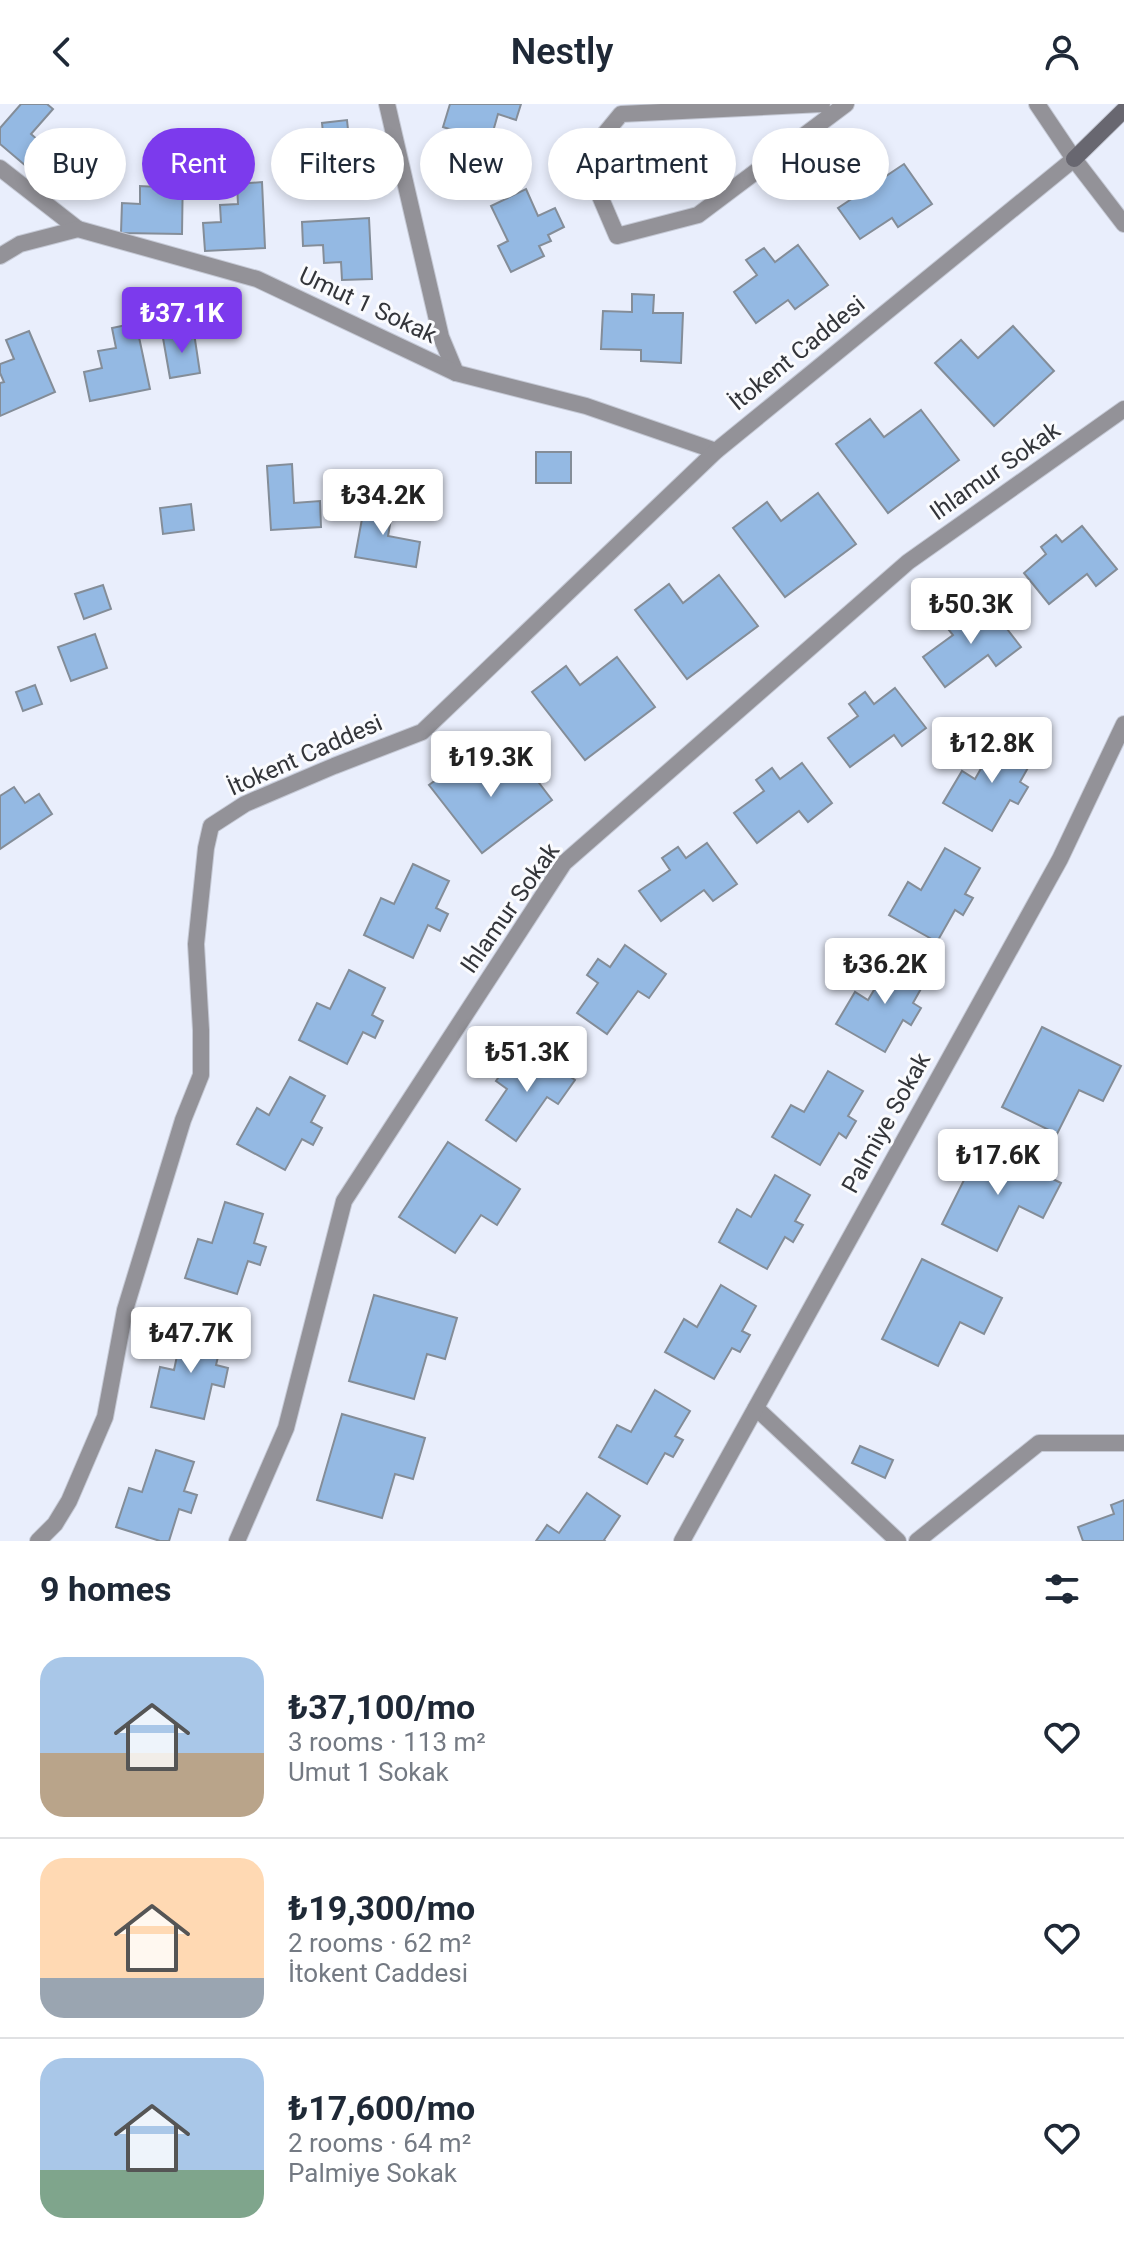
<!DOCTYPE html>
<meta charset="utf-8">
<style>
:root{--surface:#fff;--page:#f6f6f7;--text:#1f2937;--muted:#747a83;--line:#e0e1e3;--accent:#7c3aed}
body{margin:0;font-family:Roboto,sans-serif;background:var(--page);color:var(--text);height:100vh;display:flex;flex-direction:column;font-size:30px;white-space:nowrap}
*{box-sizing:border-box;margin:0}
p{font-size:26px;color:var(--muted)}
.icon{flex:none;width:44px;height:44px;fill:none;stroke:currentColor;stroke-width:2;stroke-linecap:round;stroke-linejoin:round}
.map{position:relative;height:1437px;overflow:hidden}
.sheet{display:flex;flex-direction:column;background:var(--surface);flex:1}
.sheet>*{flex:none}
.top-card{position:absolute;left:24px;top:24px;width:1076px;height:72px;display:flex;gap:16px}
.price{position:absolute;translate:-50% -68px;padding:0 18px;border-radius:8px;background:#fff;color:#222;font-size:26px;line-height:52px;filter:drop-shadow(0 2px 4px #0008)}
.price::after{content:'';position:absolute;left:50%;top:48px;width:24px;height:18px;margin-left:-12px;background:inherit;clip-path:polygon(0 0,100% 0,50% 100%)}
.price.selected{background:var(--accent);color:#fff}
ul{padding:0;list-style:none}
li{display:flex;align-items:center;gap:24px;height:200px;padding:0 40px}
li+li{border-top:2px solid var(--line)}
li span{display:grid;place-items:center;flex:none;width:224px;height:160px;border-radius:24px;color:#555}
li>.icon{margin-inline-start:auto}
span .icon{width:96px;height:96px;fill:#fffc;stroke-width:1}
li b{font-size:34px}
h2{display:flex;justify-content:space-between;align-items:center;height:96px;padding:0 40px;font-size:34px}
.chip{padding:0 28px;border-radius:36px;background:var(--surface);box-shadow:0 4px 12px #0003;font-size:28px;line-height:72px}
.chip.selected{background:var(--accent);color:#fff}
header{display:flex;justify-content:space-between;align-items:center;height:104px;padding:0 40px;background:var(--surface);font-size:36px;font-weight:600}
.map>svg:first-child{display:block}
.building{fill:#94b9e3;stroke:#848d98;stroke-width:2}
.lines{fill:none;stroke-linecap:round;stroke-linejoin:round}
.street-casing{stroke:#c5c9d5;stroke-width:18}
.secondary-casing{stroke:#c5c9d5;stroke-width:18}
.street{stroke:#939298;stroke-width:16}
.secondary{stroke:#686770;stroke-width:16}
.labels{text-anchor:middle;stroke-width:6;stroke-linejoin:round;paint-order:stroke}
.street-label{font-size:24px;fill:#33353a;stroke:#fafbfe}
</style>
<header><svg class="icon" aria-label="back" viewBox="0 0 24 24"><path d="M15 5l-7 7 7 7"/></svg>Nestly<svg class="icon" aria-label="person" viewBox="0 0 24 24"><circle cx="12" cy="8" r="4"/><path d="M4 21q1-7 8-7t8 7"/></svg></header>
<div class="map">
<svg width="1124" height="1437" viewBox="0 0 1124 1437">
<rect width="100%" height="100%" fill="#e9eefc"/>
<!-- building -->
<g class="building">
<path d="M 21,0 L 47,0 L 53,5 L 31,30 L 57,53 L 39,73 L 0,40 L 0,24 Z"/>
<path d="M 450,0 L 521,0 L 516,16 L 498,10 L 490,38 L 443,23 Z"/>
<path d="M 347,16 L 354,83 L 293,90 L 290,60 L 308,58 L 306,41 L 324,39 L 322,19 Z"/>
<path d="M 904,60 L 932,100 L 898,123 L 892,114 L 860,135 L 838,104 L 862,88 L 852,73 L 870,61 L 880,76 Z"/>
<path d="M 159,63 L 183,63 L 182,130 L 121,129 L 122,99 L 140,100 L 140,82 L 158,83 Z"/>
<path d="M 262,78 L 265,144 L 205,147 L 203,119 L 221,118 L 220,101 L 238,100 L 237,80 Z"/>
<path d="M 526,85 L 538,112 L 555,104 L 564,123 L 548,131 L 551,137 L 539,142 L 544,152 L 511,168 L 498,142 L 508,137 L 491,102 Z"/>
<path d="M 369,114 L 372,175 L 342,176 L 341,158 L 324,159 L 323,141 L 303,142 L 302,118 Z"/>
<path d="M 798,141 L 828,181 L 795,205 L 788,196 L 756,219 L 734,188 L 757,171 L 746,156 L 764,144 L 775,158 Z"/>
<path d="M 632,190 L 654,191 L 653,209 L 683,209 L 681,259 L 641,257 L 641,246 L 601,245 L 603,207 L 632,208 Z"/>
<path d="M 136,219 L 150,285 L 90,297 L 84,268 L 102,264 L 98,247 L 116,244 L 112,224 Z"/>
<path d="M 1013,222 L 1054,267 L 994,322 L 935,259 L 961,236 L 978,254 Z"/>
<path d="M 29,227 L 55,288 L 0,312 L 0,279 L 4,278 L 0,269 L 0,260 L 14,255 L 6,236 Z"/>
<path d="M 194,229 L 200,269 L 170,274 L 163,234 Z"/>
<path d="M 921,306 L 959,356 L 888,409 L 836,340 L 870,315 L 884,333 Z"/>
<rect x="536" y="348" width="35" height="31"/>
<path d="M 292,360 L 294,399 L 320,397 L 321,423 L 271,426 L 267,362 Z"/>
<path d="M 818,389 L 856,440 L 785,493 L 733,424 L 767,398 L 781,417 Z"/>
<path d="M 366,393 L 394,398 L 388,432 L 420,438 L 416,463 L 355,453 Z"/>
<path d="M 191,400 L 194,426 L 163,430 L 160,404 Z"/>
<path d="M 1082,422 L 1117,465 L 1096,482 L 1087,470 L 1049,500 L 1024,469 L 1046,450 L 1041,443 L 1056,431 L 1062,438 Z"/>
<path d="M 719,471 L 758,522 L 687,575 L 635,506 L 669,480 L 683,499 Z"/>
<path d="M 103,481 L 111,505 L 84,515 L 75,490 Z"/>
<path d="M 990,503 L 1021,543 L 996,562 L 988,551 L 945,583 L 923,553 L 953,531 L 944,520 L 960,508 L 969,519 Z"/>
<path d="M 95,530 L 107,564 L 71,577 L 58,543 Z"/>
<path d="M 617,553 L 655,603 L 585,656 L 532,588 L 566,562 L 580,581 Z"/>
<path d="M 35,581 L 42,600 L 23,607 L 16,588 Z"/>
<path d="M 895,584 L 926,624 L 902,642 L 894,631 L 850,663 L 828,634 L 858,612 L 849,600 L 865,588 L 874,600 Z"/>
<path d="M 999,633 L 1034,653 L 1020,678 L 1028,683 L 1018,700 L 1010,696 L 992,727 L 943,699 L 962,667 L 975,675 Z"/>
<path d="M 514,646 L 552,696 L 482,749 L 429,681 L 463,656 L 477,674 Z"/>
<path d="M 802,659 L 832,699 L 808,718 L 799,707 L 757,739 L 734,709 L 764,687 L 756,676 L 772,664 L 780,675 Z"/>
<path d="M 14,683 L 25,699 L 39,690 L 52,710 L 0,745 L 0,692 Z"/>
<path d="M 707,739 L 737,780 L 713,797 L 704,786 L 661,817 L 639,787 L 670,766 L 662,754 L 678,743 L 686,754 Z"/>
<path d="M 945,744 L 980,764 L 965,790 L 973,794 L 963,811 L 955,806 L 937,838 L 889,811 L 908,778 L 921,786 Z"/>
<path d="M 413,760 L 449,777 L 436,804 L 448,810 L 440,827 L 428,821 L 413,854 L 364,831 L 381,794 L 394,800 Z"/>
<path d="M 625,841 L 666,870 L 649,894 L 638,887 L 607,930 L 577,909 L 598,879 L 587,871 L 598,855 L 610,863 Z"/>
<path d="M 893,854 L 927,874 L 913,899 L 921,904 L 911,921 L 903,916 L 885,948 L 836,920 L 855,888 L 868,896 Z"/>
<path d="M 349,866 L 385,884 L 372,911 L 383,917 L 375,934 L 363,928 L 347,960 L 299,936 L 317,899 L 330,905 Z"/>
<path d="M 1042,923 L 1121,962 L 1103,997 L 1079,986 L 1057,1030 L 1002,1003 Z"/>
<path d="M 534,947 L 575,976 L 558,1000 L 547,993 L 516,1037 L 486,1016 L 507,985 L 496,977 L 507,961 L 518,969 Z"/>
<path d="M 828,967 L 863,987 L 848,1012 L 856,1017 L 846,1034 L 839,1029 L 820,1061 L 772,1033 L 791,1001 L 804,1008 Z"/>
<path d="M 290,973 L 325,992 L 311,1018 L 322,1024 L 313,1041 L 302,1035 L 285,1066 L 237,1040 L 257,1004 L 269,1011 Z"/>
<path d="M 448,1038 L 520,1085 L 497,1121 L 481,1111 L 455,1149 L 399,1113 Z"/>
<path d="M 982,1040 L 1061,1079 L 1043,1114 L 1019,1102 L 997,1147 L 942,1120 Z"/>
<path d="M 775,1071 L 810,1091 L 795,1117 L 803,1121 L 793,1138 L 785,1133 L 767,1165 L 719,1138 L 737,1105 L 751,1113 Z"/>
<path d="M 225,1098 L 263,1110 L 254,1139 L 266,1143 L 260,1161 L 248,1157 L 237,1190 L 185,1174 L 198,1135 L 212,1139 Z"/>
<path d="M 922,1155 L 1002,1194 L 984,1230 L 960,1218 L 938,1262 L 882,1235 Z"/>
<path d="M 721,1181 L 756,1202 L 742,1227 L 750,1231 L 740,1248 L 732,1244 L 714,1275 L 665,1248 L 684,1215 L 697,1223 Z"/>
<path d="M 374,1191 L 457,1214 L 445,1255 L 427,1250 L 414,1295 L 349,1277 Z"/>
<path d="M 183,1224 L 223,1232 L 216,1261 L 228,1264 L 224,1283 L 212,1280 L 204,1315 L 151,1303 L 160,1263 L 174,1266 Z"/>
<path d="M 655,1286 L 690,1307 L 675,1332 L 683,1336 L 673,1353 L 665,1349 L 647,1380 L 599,1353 L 617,1321 L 631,1328 Z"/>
<path d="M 342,1310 L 425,1334 L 413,1375 L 395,1370 L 382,1414 L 317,1396 Z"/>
<path d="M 860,1342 L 893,1356 L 885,1374 L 852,1359 Z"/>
<path d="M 156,1346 L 194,1358 L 184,1387 L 197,1391 L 191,1409 L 179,1405 L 169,1437 L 160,1437 L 116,1423 L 129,1384 L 142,1388 Z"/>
<path d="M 587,1389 L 620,1412 L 604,1436 L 605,1437 L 536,1437 L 547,1421 L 559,1429 Z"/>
<path d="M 1124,1396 L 1124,1437 L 1083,1437 L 1078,1423 L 1114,1410 L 1111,1401 Z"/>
</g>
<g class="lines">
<!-- street casing -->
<g class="street-casing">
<g id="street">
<path d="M 387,0 L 441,233 L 456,269"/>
<path d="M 822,0 L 621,10 L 584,55 L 617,132 L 698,111 L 846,0"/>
<path d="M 1037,0 L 1074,55 L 1124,120"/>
<path d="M 0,64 L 78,125"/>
<path d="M 0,152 L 20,140 L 78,125 L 257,175 L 456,269 L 586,302 L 716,347"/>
<path d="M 756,1304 L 898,1437"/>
<path d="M 38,1437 L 55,1420 L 69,1397 L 105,1313 L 125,1206 L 183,1016 L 201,971 L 201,926 L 196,840 L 206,744 L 211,722 L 245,700 L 334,662 L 422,628 L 716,347 L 1074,55"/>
<path d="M 237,1437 L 286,1324 L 344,1097 L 564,759 L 908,458 L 1124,305"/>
<path d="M 682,1437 L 1060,755 L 1124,620"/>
<path d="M 917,1437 L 1039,1339 L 1124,1339"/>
</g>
</g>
<!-- secondary casing -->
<g class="secondary-casing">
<path id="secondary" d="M 1074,55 L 1124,6"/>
</g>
<!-- street -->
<use href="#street" class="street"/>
<!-- secondary -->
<use href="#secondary" class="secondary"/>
</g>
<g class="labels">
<!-- street labels -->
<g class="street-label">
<text transform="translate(368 201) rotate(25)" y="8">Umut 1 Sokak</text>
<text transform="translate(797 249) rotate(-39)" y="8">İtokent Caddesi</text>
<text transform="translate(995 367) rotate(-35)" y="8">Ihlamur Sokak</text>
<text transform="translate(305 651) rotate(-24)" y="8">İtokent Caddesi</text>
<text transform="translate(510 804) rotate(-55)" y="8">Ihlamur Sokak</text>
<text transform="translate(886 1019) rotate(-61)" y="8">Palmiye Sokak</text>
</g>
</g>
</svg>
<b class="price selected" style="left:182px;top:251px">₺37.1K</b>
<b class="price" style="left:383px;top:433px">₺34.2K</b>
<b class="price" style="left:971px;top:542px">₺50.3K</b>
<b class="price" style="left:992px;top:681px">₺12.8K</b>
<b class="price" style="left:491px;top:695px">₺19.3K</b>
<b class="price" style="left:885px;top:902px">₺36.2K</b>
<b class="price" style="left:527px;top:990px">₺51.3K</b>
<b class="price" style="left:998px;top:1093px">₺17.6K</b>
<b class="price" style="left:191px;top:1271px">₺47.7K</b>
<div class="top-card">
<a class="chip">Buy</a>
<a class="chip selected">Rent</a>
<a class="chip">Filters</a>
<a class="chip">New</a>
<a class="chip">Apartment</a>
<a class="chip">House</a>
</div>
</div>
<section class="sheet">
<h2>9 homes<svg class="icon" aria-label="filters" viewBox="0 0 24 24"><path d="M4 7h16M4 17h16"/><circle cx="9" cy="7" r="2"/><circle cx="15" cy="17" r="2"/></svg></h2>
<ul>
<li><span style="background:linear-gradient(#a9c7e8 60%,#b9a48a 0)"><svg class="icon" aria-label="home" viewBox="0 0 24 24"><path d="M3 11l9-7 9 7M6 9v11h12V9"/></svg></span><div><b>₺37,100/mo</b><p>3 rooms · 113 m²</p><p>Umut 1 Sokak</p></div><svg class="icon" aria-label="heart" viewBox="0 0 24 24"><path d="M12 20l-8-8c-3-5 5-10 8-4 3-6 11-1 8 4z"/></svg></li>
<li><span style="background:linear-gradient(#ffd9b3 75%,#9aa5b1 0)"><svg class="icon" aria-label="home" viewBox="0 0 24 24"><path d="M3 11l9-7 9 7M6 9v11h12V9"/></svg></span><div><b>₺19,300/mo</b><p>2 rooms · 62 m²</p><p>İtokent Caddesi</p></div><svg class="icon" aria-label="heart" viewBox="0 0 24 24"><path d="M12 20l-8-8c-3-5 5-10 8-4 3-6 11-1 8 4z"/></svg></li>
<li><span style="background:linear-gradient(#a9c7e8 70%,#7fa58c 0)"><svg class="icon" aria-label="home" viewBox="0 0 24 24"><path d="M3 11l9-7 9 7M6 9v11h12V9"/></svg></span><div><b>₺17,600/mo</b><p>2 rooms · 64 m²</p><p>Palmiye Sokak</p></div><svg class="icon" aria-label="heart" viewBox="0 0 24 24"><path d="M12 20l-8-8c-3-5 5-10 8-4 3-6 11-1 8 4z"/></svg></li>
</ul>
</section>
